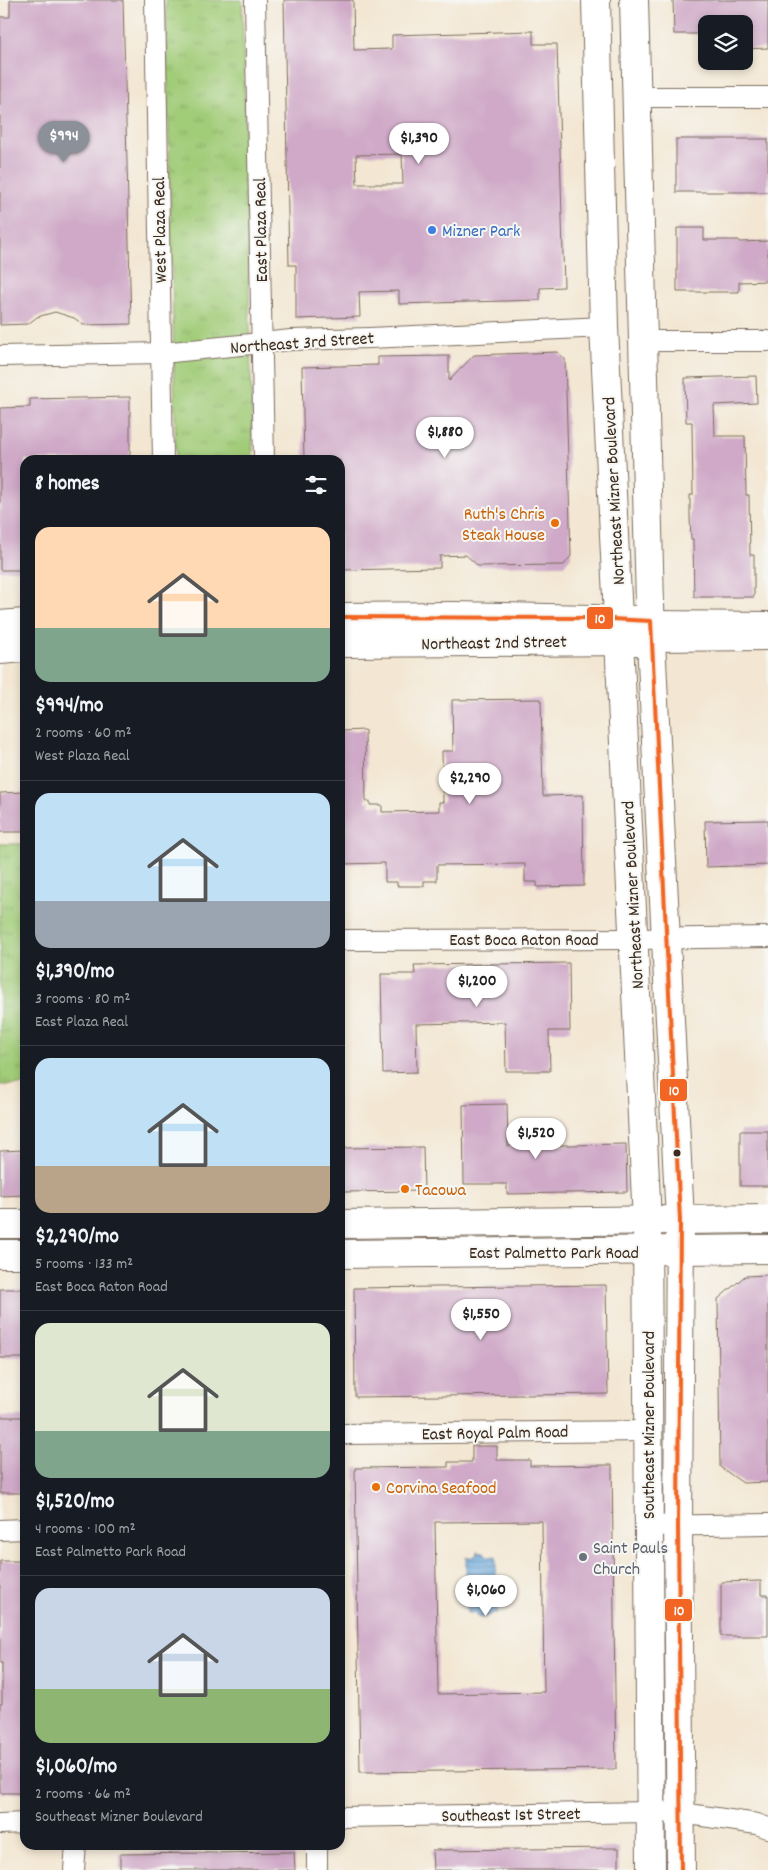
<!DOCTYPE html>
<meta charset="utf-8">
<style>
:root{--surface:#171b24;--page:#20242c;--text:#f1f3f6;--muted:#9ea1a6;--line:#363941;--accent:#8c9099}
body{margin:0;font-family:Dekko,sans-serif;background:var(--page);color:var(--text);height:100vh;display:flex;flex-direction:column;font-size:19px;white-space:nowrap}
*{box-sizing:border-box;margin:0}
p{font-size:16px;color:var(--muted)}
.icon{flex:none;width:28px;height:28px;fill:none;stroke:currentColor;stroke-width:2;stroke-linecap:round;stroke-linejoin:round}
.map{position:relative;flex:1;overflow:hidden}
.sheet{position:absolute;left:20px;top:455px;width:325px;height:1395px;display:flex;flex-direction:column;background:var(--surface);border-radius:15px;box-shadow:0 2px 8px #0003}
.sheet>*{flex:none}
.fabs{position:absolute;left:698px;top:15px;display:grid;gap:10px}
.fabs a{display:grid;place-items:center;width:55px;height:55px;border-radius:10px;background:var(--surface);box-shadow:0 2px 8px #0003;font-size:25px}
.price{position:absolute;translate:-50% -42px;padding:0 11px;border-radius:18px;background:#fff;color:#222;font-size:16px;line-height:32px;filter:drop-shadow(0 1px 2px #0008)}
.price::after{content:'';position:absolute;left:50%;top:30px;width:15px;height:11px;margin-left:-8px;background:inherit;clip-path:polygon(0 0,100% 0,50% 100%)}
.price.active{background:var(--accent);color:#fff}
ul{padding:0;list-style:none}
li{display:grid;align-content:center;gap:10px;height:265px;padding:0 15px}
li+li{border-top:1px solid var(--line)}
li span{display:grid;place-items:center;height:155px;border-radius:15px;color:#555}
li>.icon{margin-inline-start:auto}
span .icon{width:90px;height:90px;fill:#fffc;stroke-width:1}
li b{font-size:21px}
h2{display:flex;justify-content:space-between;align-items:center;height:60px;padding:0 15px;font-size:21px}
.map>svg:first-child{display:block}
.park{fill:url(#park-tufts);stroke:#6e7b4b}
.water{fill:url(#water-rules);stroke:#52687c}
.building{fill:#cfa9c7;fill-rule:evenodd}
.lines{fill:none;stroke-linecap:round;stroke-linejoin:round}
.street-casing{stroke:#7b6c5d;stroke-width:22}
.secondary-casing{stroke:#7b6c5d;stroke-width:30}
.street{stroke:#fff;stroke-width:20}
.secondary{stroke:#fff;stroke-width:28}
.bus-1-casing{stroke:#f6f6f2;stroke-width:8}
.bus-1{stroke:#f26522;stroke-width:4}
.shop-dot{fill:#3f7fe0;stroke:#f6f6f2;stroke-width:2}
.food-dot{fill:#e8710a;stroke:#f6f6f2;stroke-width:2}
.bus-dot{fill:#3b2a1e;stroke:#f6f6f2;stroke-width:2}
.worship-dot{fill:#6b7280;stroke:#f6f6f2;stroke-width:2}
.labels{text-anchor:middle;stroke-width:4;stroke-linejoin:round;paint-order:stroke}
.street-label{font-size:18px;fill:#3b2a1e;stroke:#f6f6f2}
.shop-label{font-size:18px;fill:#366cbe;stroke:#f6f6f2;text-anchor:start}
.food-label{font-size:18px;fill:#c56008;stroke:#f6f6f2;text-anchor:start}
.worship-label{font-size:18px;fill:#5b616d;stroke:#f6f6f2;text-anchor:start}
.line-badge{stroke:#f6f6f2;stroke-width:2}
.badge-label{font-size:14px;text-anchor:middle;font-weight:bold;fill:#fff}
</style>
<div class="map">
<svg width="768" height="1870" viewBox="0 0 768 1870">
<defs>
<pattern id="park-tufts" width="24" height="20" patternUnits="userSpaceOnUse" patternTransform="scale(1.25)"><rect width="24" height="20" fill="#a1cc78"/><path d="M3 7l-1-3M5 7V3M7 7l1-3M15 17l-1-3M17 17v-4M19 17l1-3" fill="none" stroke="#8caf67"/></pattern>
<pattern id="water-rules" width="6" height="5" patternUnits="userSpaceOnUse" patternTransform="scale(1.25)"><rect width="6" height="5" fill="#68a6da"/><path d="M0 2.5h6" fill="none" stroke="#5787b0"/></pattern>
</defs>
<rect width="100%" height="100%" fill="#f6f6f2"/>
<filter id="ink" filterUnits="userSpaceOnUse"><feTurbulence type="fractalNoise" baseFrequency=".02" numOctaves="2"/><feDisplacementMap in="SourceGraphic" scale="10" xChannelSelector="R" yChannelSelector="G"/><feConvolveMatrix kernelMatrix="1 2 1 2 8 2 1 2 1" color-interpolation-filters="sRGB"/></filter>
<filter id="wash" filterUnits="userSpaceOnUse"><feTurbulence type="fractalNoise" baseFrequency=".0096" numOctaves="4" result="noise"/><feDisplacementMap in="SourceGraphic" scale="20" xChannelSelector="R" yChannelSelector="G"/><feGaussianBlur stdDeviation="1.12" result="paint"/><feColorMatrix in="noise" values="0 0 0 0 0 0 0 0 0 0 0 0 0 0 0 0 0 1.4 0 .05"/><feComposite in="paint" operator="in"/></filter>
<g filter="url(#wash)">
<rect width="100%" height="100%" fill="#f3e7d3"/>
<!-- park -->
<g class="park">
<path d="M 166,0 L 242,0 L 253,460 L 176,460 Z"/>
<rect x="0" y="844" width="25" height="241"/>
</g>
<!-- water -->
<path class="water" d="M 478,1551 L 484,1552 L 488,1557 L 496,1556 L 496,1576 L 500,1584 L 497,1593 L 497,1613 C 488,1613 480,1624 474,1613 L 467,1613 L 465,1592 L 462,1587 L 466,1576 L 466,1557 L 474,1557 Z"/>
<g id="blocks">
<!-- building -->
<g class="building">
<path d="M 10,0 L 123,0 L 131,324 L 84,325 L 74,318 L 55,312 L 37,317 L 28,324 L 0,325 L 0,17 L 10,17 Z"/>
<path d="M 284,0 L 353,0 L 354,50 L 392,49 L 392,35 L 533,31 L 533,44 L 557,44 L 564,287 L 540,288 L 540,300 L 399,304 L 399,291 L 359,292 L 360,317 L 296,319 L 296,265 L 289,265 ZM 402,154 L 403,184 L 357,184 L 356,155 Z"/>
<path d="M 673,0 L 768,0 L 768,48 L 744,49 L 744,24 L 697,24 L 697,34 L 674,34 Z"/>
<rect x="676" y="139" width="92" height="53"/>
<path d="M 677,228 L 704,228 L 704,240 L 739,240 L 739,242 L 768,241 L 768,281 L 739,282 L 739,292 L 677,292 Z"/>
<path d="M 557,352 L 565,359 L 571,556 L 564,565 L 478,566 L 466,555 L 440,556 L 440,568 L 340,570 L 340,460 L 304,460 L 302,367 L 378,365 L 378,357 L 449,356 L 449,381 L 474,355 Z"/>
<path d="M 756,376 L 757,403 L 714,405 L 715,436 L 745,436 L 746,495 L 749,495 L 750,555 L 754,555 L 754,597 L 694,597 L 693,539 L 691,539 L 690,517 L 690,495 L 693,495 L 692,422 L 686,422 L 685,378 Z"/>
<path d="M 130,397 L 130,460 L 25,460 L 25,570 L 0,570 L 0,408 L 30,407 L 30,399 Z"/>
<path d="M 541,699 L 543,796 L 583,795 L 584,886 L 537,887 L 537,882 L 525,882 L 525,864 L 437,865 L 437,881 L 424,881 L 424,886 L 397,886 L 397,882 L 385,882 L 385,863 L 340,864 L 340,731 L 365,730 L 366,802 L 370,801 L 370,805 L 382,805 L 382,812 L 439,811 L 439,802 L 443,802 L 442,751 L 453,751 L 452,700 Z"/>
<path d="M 25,792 L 25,832 L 0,832 L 0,793 Z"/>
<path d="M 768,820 L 768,865 L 706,867 L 705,821 Z"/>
<path d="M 569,963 L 570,1031 L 549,1031 L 550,1071 L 506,1071 L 505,1022 L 416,1024 L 417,1072 L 383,1073 L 381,974 L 415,974 L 414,965 Z"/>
<path d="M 507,1104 L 508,1146 L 626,1144 L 627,1192 L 507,1194 L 507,1184 L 464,1184 L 463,1105 Z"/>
<rect x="740" y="1131" width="28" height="55"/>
<path d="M 423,1147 L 424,1191 L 340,1192 L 340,1148 Z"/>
<path d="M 25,1150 L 25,1195 L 0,1196 L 0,1151 Z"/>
<path d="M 768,1275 L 768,1482 L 743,1483 L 720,1467 L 718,1299 L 745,1276 Z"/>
<path d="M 606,1285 L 608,1394 L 355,1397 L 354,1288 Z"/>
<rect x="0" y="1289" width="25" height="69"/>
<rect x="0" y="1417" width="25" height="76"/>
<path d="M 472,1446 L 497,1446 L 497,1460 L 530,1460 L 530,1466 L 612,1465 L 616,1769 L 360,1772 L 355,1468 L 448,1467 L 448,1462 L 472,1462 ZM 542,1521 L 544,1692 L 438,1694 L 435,1522 Z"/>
<path d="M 0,1561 L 25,1561 L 25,1793 L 0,1793 L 0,1704 L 2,1704 L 2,1663 L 0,1663 Z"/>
<path d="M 761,1581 L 761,1595 L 768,1595 L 768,1636 L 721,1636 L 721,1582 Z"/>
<path d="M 619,1848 L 619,1870 L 433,1870 L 432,1850 Z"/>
<path d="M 294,1852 L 295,1870 L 120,1870 L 120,1854 Z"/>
</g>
</g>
</g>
<g filter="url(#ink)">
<use href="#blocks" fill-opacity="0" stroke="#7b6c5d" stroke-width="1"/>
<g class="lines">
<!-- street casing -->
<g class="street-casing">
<g id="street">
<path d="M 155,0 L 163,460"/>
<path d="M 255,0 L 264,460"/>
<path d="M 637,97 L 768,97"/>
<path d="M 642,341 L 768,341"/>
<path d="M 0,356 L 162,353 L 291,340 L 370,338 L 604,327"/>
<path d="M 651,621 L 768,622"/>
<path d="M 651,641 L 768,640"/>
<path d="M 340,940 L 634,939 L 768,937"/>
<path d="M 343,1434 L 648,1431"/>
<path d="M 648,1526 L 768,1524"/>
<path d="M 0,1530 L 25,1529"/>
<path d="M 340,1817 L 650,1812 L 682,1813 L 757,1824 L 768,1828"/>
<path d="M 0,1824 L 25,1823"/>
<path d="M 317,1845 L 317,1870"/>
<path d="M 74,1870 L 76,1845"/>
</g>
</g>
<!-- secondary casing -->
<g class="secondary-casing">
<g id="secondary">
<path d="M 596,0 L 604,327 L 647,1221 L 651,1870"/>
<path d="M 634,0 L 651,641 L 680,1220 L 678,1525 L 681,1870"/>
<path d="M 340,617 L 454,616 L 637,620"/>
<path d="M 0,625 L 25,623"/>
<path d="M 340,643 L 637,641"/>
<path d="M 0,650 L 25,648"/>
<path d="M 0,1224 L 25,1224"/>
<path d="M 340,1224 L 768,1219"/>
<path d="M 0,1254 L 25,1254"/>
<path d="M 340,1254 L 768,1249"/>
</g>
</g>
<!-- street -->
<use href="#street" class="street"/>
<!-- secondary -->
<use href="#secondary" class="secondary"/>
<!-- bus-1 casing -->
<g class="bus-1-casing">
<path id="bus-1" d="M 340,617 L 592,618 L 651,621 L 680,1220 L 678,1525 L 681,1870"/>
</g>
<!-- bus-1 -->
<use href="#bus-1" class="bus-1"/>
</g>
</g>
<!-- markers -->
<circle class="shop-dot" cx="432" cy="230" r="5"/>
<g class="food-dot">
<circle cx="555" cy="523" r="5"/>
<circle cx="405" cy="1189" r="5"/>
<circle cx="376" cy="1487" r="5"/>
</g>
<circle class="bus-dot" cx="677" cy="1153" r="4.5"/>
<circle class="worship-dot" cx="583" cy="1557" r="5"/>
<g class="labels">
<!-- street labels -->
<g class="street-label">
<text transform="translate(159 230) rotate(-91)" y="6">West Plaza Real</text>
<text transform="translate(260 230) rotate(-91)" y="6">East Plaza Real</text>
<text transform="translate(302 342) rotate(-4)" y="6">Northeast 3rd Street</text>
<text transform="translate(613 491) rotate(-93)" y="6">Northeast Mizner Boulevard</text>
<text transform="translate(494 642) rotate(-1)" y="6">Northeast 2nd Street</text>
<text transform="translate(632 895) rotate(-93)" y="6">Northeast Mizner Boulevard</text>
<text x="524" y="945">East Boca Raton Road</text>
<text x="554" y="1258">East Palmetto Park Road</text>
<text transform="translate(648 1425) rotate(-90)" y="6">Southeast Mizner Boulevard</text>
<text transform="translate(495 1432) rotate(-1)" y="6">East Royal Palm Road</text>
<text transform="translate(511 1814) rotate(-1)" y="6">Southeast 1st Street</text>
</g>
<!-- shop labels -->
<g class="shop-label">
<text x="442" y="236">Mizner Park</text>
</g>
<!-- food labels -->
<g class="food-label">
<text x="545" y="519" text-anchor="end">Ruth's Chris<tspan x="545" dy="21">Steak House</tspan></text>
<text x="415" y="1195">Tacowa</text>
<text x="386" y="1493">Corvina Seafood</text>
</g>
<!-- worship labels -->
<g class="worship-label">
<text x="593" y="1553">Saint Pauls<tspan x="593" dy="21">Church</tspan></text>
</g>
</g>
<g class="line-badge">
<rect x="586" y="606" width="28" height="24" rx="5" fill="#f26522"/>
<rect x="659" y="1078" width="29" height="24" rx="5" fill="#f26522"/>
<rect x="664" y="1598" width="29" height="24" rx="5" fill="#f26522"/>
</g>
<g class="badge-label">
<text x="600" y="623">10</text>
<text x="674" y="1095">10</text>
<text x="679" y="1615">10</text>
</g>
</svg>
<div class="fabs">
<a><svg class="icon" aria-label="layers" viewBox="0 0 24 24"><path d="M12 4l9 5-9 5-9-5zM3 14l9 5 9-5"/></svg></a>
</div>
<b class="price active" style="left:64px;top:163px">$994</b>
<b class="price" style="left:419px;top:165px">$1,390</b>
<b class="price" style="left:445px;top:459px">$1,880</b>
<b class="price" style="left:470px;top:805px">$2,290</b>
<b class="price" style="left:477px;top:1008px">$1,200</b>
<b class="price" style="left:536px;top:1160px">$1,520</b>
<b class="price" style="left:481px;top:1341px">$1,550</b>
<b class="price" style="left:486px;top:1617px">$1,060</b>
<section class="sheet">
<h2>8 homes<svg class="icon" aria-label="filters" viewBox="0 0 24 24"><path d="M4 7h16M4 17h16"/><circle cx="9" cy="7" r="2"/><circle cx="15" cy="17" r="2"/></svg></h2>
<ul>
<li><span style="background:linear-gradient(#ffd9b3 65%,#7fa58c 0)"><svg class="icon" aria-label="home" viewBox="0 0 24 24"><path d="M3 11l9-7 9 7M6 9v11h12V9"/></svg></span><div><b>$994/mo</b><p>2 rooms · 60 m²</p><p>West Plaza Real</p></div></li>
<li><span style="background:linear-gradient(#bfe0f5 70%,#9aa5b1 0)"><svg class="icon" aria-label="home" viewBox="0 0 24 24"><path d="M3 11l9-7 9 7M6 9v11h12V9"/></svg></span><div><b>$1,390/mo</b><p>3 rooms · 80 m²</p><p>East Plaza Real</p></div></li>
<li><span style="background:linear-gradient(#bfe0f5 70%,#b9a48a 0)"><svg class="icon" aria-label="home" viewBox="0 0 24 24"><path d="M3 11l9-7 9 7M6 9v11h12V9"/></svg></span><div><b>$2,290/mo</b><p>5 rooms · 133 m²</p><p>East Boca Raton Road</p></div></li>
<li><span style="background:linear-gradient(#dfe7d0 70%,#7fa58c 0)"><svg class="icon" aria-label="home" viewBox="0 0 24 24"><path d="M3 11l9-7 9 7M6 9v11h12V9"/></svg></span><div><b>$1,520/mo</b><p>4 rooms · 100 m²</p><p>East Palmetto Park Road</p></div></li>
<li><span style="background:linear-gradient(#c9d6e8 65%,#8fb573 0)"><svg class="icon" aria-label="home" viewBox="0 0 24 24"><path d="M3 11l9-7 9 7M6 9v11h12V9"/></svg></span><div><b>$1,060/mo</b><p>2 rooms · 66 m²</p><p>Southeast Mizner Boulevard</p></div></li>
</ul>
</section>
</div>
